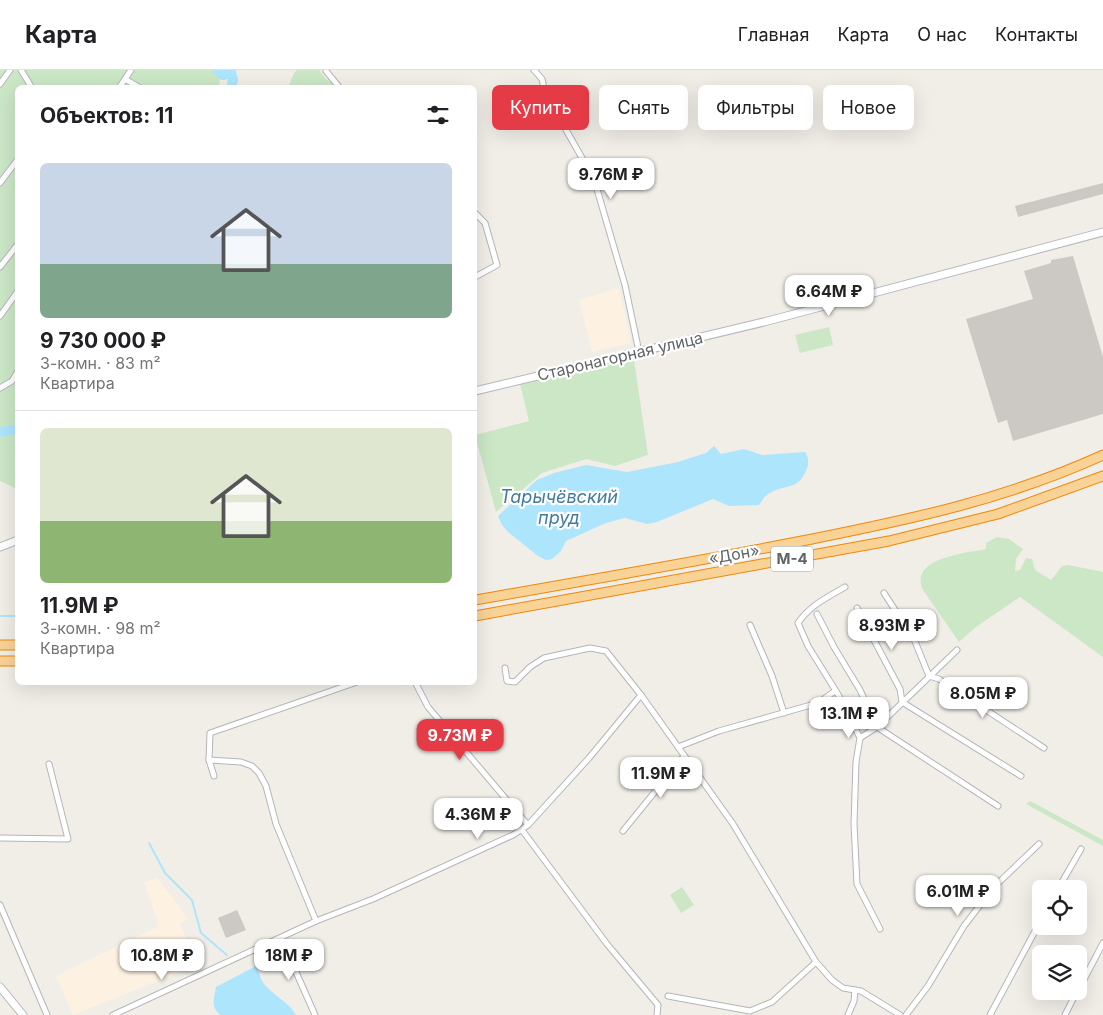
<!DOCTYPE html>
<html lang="ru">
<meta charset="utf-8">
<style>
:root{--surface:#fff;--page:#f6f6f6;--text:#202124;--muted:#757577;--line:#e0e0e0;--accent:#e43b46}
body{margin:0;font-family:Inter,sans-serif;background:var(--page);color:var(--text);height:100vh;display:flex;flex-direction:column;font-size:19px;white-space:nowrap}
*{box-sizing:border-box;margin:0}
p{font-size:16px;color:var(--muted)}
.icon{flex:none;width:28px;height:28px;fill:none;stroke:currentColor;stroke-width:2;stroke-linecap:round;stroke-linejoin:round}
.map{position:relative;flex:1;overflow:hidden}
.side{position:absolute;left:15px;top:15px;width:462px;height:600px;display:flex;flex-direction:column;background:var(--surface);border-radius:8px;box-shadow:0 5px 20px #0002}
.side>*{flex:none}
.top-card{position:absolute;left:492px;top:15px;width:475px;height:45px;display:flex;gap:10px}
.tools{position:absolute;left:1032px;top:810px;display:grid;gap:10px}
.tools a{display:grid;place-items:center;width:55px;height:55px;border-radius:8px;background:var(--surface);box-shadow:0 5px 20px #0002;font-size:25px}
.price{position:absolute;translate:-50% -42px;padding:0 11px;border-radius:10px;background:#fff;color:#222;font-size:16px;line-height:32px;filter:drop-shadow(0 1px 2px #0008)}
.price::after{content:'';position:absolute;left:50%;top:30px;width:15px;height:11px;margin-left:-8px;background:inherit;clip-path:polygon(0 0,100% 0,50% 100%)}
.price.on{background:var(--accent);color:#fff}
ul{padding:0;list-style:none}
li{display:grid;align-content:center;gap:10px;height:265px;padding:0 25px}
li+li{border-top:1px solid var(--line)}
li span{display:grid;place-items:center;height:155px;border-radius:8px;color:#555}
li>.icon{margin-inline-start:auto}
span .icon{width:90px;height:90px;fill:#fffc;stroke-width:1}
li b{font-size:21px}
h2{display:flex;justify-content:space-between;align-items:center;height:60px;padding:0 25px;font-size:21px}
.chip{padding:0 18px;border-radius:8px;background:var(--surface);box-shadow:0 5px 20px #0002;font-size:18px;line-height:45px}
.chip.on{background:var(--accent);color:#fff}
header{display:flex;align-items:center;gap:30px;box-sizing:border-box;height:70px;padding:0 25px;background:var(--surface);border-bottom:1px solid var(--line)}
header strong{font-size:24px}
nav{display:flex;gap:28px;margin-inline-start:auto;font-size:18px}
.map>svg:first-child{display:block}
.commercial{fill:#fdf2e1}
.green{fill:#cbe7c6}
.water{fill:#ade5fc}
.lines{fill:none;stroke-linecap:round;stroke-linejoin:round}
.stream{stroke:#ade5fc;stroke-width:2}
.river{stroke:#ade5fc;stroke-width:10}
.building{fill:#ccc9c5}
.street-casing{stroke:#b3b6ba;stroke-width:7}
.secondary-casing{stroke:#b4b8bc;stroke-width:9}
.highway-casing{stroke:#f08709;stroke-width:11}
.street{stroke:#fff;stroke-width:5}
.secondary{stroke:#fff;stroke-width:7}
.highway{stroke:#f9d296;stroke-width:9}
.labels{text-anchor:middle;stroke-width:4.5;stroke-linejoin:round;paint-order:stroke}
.shield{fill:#fff;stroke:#8f9295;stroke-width:1}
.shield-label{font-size:15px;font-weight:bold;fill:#5f6468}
.street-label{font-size:16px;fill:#5f6468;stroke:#fff}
.water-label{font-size:18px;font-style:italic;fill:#427b9e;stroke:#fff}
</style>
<header>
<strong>Карта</strong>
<nav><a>Главная</a><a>Карта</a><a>О нас</a><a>Контакты</a></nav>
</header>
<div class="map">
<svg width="1103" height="945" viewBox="0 0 1103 945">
<rect width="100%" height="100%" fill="#f1eee8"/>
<!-- commercial -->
<g class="commercial">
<path d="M 619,218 L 631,273 L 592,282 L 579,230 Z"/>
<path d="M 157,808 L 189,849 L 180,853 L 198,895 L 73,945 L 56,906 L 159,856 L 144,812 Z"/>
</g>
<!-- green -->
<g class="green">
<path d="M 0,0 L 221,0 L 219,17 L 18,18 L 17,355 L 0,361 Z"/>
<path d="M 297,0 L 319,0 L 326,9 L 337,17 L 288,18 L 294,3 Z"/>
<path d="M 829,257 L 833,275 L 800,283 L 795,265 Z"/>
<path d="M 634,290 L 648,385 L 615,396 L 586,389 L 542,403 L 496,442 L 475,365 L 529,351 L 520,314 Z"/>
<path d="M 17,358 L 18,358 L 17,419 L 0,411 L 0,363 Z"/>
<path d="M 997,467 L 1009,469 L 1023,479 L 1016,489 L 1015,501 L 1020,500 L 1026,488 L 1032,489 L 1035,500 L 1051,510 L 1062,496 L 1068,495 L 1103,502 L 1103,587 L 1020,527 L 976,557 L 959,572 L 923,520 C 908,488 966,483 986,479 L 986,473 Z"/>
<path d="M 1030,731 L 1103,770 L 1103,776 L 1026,734 Z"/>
<path d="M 682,817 L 694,835 L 681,843 L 670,825 Z"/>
</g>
<!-- water -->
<g class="water">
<path d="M 714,376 L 721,384 L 744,379 L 762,385 L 805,382 C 809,388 809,394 806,401 C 797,421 785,414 770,423 C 765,425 762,431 759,435 L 729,436 L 713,429 L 657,452 L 647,454 L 625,448 L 606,453 L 566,471 L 561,481 L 552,489 L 546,490 L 538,486 L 508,462 L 502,455 L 498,446 L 537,410 L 554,403 L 586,395 L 627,402 L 678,392 L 706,383 Z"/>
<path d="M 256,896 C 260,902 260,909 264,914 C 274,926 289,932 296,945 L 221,945 C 210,938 214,928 216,917 Z"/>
</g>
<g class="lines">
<!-- stream -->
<g class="stream">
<path d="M 0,546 L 18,546"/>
<path d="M 149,773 L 165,803 L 192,830 L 201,863 L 227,885"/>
</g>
<!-- river -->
<g class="river">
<path d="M 218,0 L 223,5 L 231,2 L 233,10 L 231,18"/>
<path d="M 0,362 L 18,359"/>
</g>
</g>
<!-- building -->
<g class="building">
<path d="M 1103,113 L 1103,124 L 1018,147 L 1015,136 Z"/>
<path d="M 1073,186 L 1103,287 L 1103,344 L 1013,371 L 1007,350 L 998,353 L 966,249 L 1033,229 L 1024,201 L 1051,193 L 1051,190 Z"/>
<path d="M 237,840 L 246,860 L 226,868 L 218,848 Z"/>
</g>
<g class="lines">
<!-- street casing -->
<g class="street-casing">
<g id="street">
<path d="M 21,0 L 32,18"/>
<path d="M 534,0 L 542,9 L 545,23 L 594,109 L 625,215 L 639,282"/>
<path d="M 326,1 L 340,18"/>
<path d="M 125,9 L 140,18"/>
<path d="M 0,14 L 10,0"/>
<path d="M 119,18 L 131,0"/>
<path d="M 0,113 L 18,89"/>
<path d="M 475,143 L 485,153 L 497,195 L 475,207"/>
<path d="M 0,197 L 18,174"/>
<path d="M 0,246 L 18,221"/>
<path d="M 0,318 L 12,311 L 18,301"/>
<path d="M 845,517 C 828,527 810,535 798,553 L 808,576 L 839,626 L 860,668 L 856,692 L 854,754 L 857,814 L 880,859"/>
<path d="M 884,523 L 914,569 L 929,606 L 939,609 L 1044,678"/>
<path d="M 857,538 L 900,619 L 902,632 L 1021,706"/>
<path d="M 817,544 L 834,577 L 860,620 L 877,657 L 998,736"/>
<path d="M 750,555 L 772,606 L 784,643"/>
<path d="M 505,598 L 507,611 L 515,612 L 530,597 L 544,588 L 590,578 L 606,581 L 641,625 L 733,754 L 816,892 L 832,910 L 843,918 L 861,921 L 900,945"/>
<path d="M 415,612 L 428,637 L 528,755"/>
<path d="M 860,668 L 877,657 L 957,580"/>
<path d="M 678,677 L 719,661 L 818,633 L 835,621"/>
<path d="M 209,690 L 241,692 L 252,696 L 259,703 L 266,716 L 276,754 L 316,851"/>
<path d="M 214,706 L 209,690 L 210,663 L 357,612"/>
<path d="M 522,760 L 607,874 L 658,935 L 657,945"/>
<path d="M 623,761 L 684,686"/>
<path d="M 0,768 L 68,769 L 49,694"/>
<path d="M 1058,819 L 1081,779"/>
<path d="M 0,835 L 47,945"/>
<path d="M 281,868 L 315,945"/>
<path d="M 1079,919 L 1103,873"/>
<path d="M 668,926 L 750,941 L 772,932 L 816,892"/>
<path d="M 113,945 L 316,851 L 373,829 L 513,765 L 528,755 L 589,688 L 641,625"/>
<path d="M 848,945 L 854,931 L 855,920"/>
<path d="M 906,945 L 928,916 L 964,856 L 994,817 L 1039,774"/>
<path d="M 990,945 L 1041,850"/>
<path d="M 1065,945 L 1077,921"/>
</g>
</g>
<!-- secondary casing -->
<g class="secondary-casing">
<g id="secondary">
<path d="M 475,321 L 764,252 L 1103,162"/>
<path d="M 0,477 L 18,470"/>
<path d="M 0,917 L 23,945"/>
</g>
</g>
<!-- highway casing -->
<g class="highway-casing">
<g id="highway">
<path d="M 475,530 C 584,511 694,492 802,471 C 908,450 1004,430 1103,385"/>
<path d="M 475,546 L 889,471 L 998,444 L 1103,406"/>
<path d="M 0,575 L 18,575"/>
<path d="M 0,591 L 18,591"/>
</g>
</g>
<!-- street -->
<use href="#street" class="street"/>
<!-- secondary -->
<use href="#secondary" class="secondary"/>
<!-- highway -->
<use href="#highway" class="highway"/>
</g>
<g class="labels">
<!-- shield labels -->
<rect class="shield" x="771" y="476.5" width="42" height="25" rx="4"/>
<g class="shield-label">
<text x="792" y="494">М-4</text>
</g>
<!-- street labels -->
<g class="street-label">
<text transform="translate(620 286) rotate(-13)" y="6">Старонагорная улица</text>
<text transform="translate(734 484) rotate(-10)" y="6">«Дон»</text>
</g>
<!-- water labels -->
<g class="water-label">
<text x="559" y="433">Тарычёвский<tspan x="559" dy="21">пруд</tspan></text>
</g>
</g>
</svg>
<div class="tools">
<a><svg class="icon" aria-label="locate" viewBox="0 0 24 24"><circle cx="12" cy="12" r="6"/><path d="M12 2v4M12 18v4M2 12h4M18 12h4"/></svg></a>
<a><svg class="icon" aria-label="layers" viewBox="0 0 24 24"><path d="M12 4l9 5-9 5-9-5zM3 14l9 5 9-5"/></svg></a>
</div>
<b class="price" style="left:611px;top:130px">9.76M ₽</b>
<b class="price" style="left:829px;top:247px">6.64M ₽</b>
<b class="price" style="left:892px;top:581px">8.93M ₽</b>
<b class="price" style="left:983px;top:649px">8.05M ₽</b>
<b class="price" style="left:849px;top:669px">13.1M ₽</b>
<b class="price on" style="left:460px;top:691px">9.73M ₽</b>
<b class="price" style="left:661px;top:729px">11.9M ₽</b>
<b class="price" style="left:478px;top:770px">4.36M ₽</b>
<b class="price" style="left:958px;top:847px">6.01M ₽</b>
<b class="price" style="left:162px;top:911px">10.8M ₽</b>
<b class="price" style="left:289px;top:911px">18M ₽</b>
<div class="top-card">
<a class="chip on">Купить</a>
<a class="chip">Снять</a>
<a class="chip">Фильтры</a>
<a class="chip">Новое</a>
</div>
<section class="side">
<h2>Объектов: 11<svg class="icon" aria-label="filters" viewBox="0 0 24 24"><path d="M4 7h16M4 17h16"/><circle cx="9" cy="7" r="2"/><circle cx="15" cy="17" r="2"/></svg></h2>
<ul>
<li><span style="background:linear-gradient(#c9d6e8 65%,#7fa58c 0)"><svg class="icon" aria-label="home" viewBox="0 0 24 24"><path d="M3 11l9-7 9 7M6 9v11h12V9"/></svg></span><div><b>9 730 000 ₽</b><p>3-комн. · 83 m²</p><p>Квартира</p></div></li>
<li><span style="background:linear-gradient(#dfe7d0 60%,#8fb573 0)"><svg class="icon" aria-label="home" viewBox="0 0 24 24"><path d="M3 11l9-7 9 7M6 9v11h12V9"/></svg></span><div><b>11.9M ₽</b><p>3-комн. · 98 m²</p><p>Квартира</p></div></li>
</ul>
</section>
</div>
